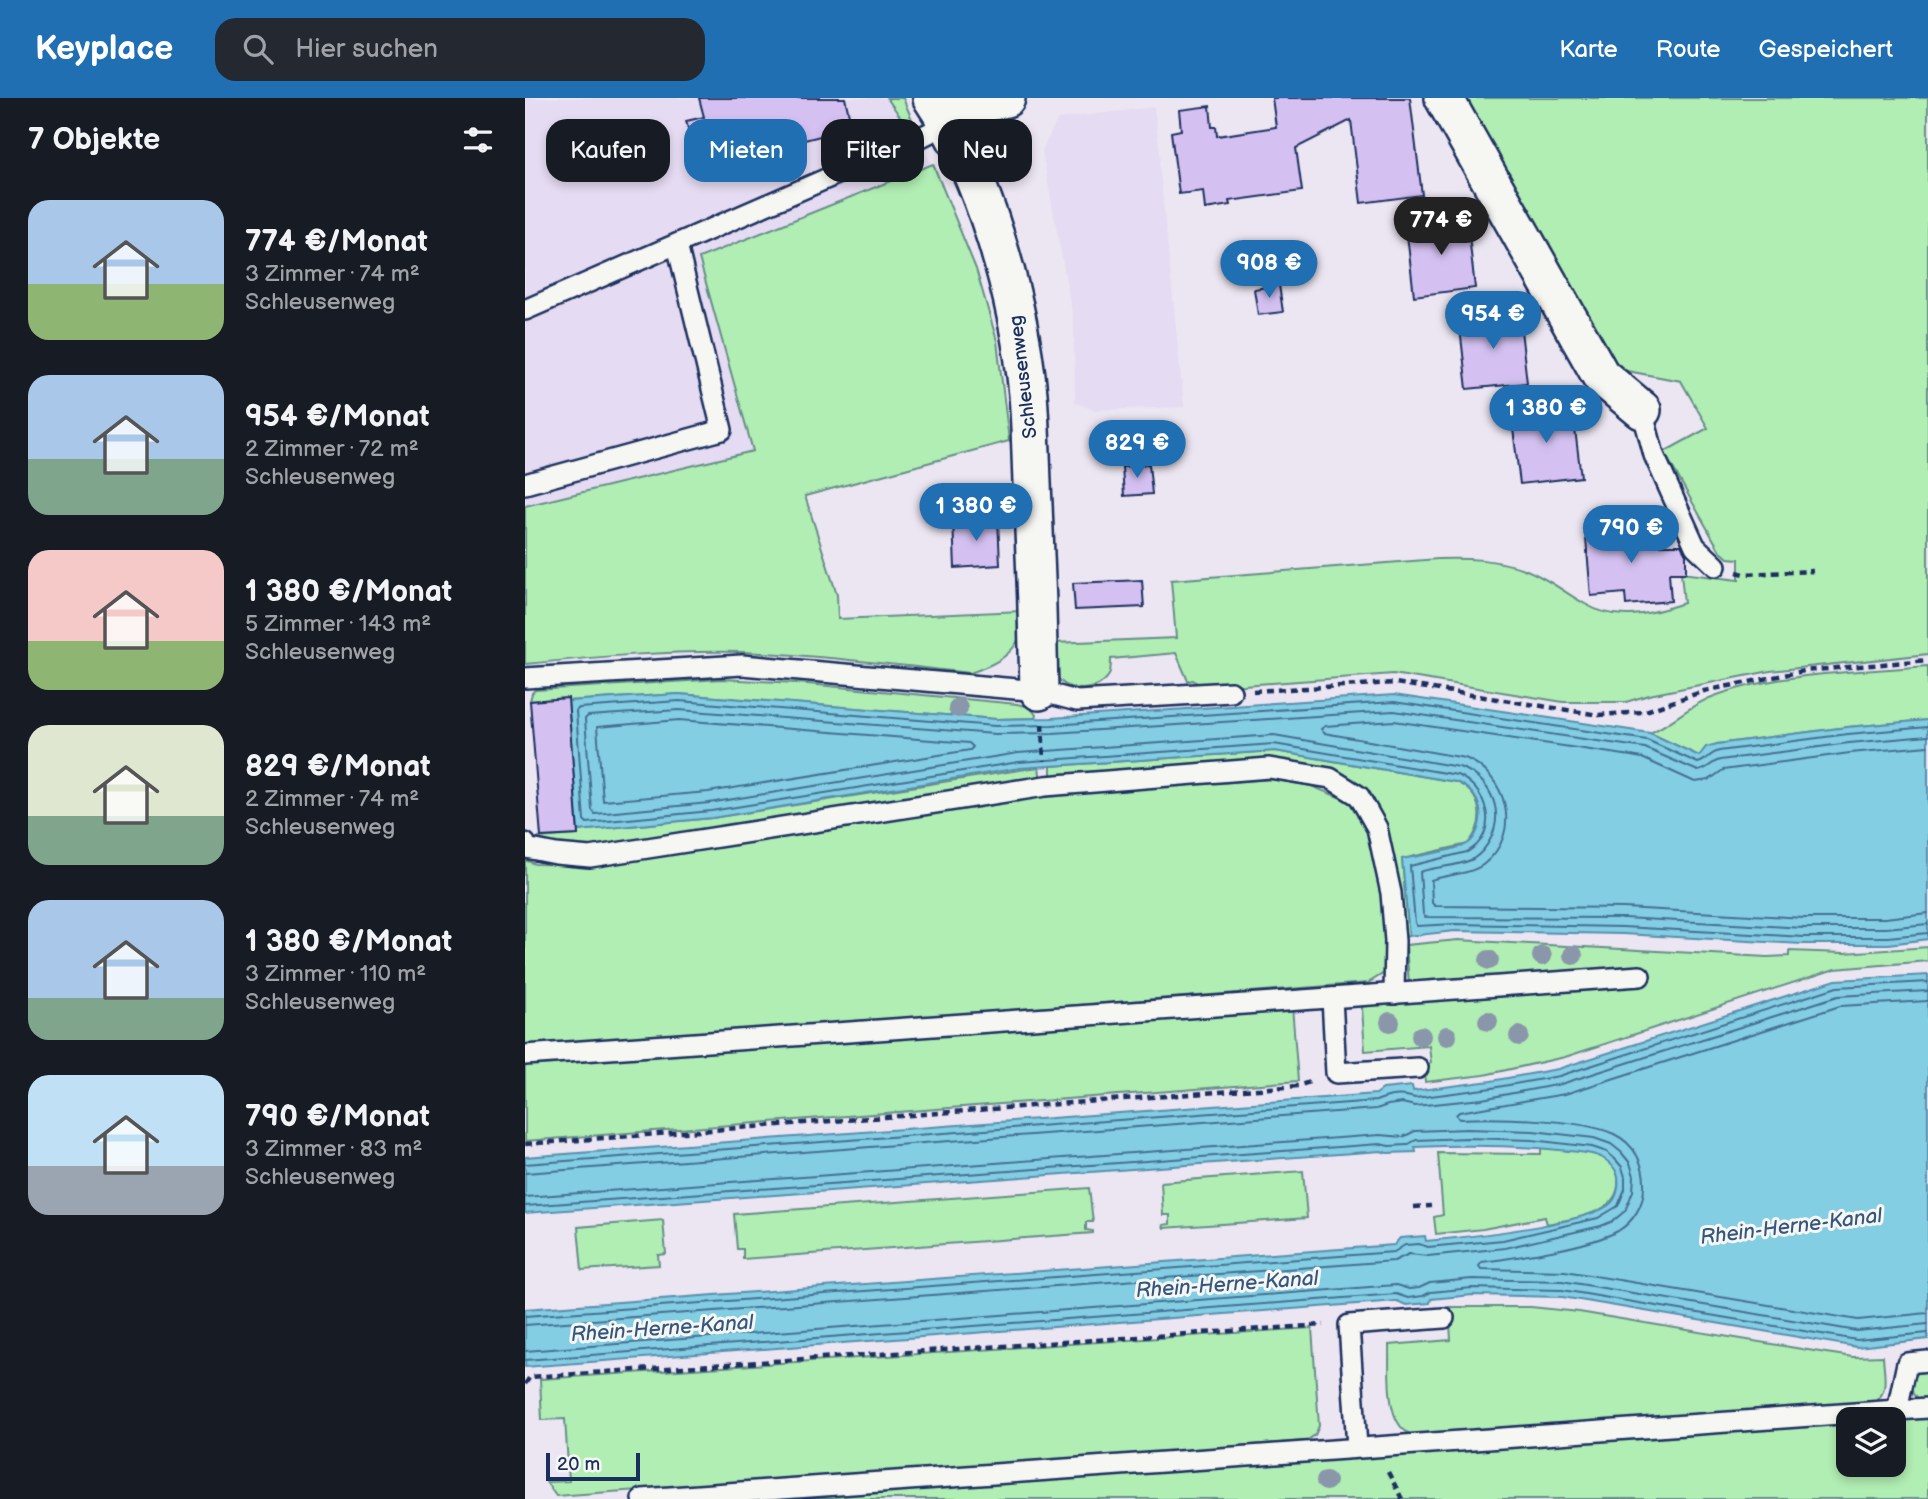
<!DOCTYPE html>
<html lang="de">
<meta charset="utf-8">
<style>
:root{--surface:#171b24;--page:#242831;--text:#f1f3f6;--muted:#9ea1a6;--accent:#1f6fb2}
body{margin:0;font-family:"Balsamiq Sans",sans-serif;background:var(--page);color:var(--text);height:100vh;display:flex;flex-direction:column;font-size:26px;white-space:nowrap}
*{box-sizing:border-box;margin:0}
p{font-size:23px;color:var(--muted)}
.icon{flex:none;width:38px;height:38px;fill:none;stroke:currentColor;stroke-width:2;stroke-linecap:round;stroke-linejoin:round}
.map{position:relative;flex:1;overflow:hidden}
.side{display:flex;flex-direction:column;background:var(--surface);width:525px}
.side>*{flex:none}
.top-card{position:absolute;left:21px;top:21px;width:665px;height:63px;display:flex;gap:14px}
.fabs{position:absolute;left:1311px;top:1309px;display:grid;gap:14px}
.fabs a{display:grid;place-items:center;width:70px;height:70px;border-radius:14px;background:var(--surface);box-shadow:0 4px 10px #0003;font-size:35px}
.scale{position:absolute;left:21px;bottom:18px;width:94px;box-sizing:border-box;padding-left:7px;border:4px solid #1b2f5e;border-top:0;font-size:19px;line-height:24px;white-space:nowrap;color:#1b2f5e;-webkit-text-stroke:5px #f6f6f2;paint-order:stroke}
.price{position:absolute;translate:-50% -60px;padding:0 16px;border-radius:24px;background:var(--accent);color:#fff;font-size:23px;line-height:46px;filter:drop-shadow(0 2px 4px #0008)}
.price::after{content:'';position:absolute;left:50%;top:42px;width:21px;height:16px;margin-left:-10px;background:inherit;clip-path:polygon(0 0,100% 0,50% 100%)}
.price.current{background:#222;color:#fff}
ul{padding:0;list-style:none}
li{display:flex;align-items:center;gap:21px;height:175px;padding:0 28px}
li span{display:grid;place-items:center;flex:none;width:196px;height:140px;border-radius:21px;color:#555}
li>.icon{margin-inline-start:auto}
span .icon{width:84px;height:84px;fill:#fffc;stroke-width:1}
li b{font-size:30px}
h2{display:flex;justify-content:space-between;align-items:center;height:84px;padding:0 28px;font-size:30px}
.pill{padding:0 24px;border-radius:21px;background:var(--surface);box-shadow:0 4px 10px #0003;font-size:24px;line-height:63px}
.pill.current{background:var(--accent);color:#fff}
header{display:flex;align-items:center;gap:42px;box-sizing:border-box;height:98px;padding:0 35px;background:var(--accent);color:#fff}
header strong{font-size:33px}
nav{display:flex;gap:38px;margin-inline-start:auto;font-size:24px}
.search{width:490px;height:63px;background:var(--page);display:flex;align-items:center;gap:18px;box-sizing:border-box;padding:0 24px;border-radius:21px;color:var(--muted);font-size:26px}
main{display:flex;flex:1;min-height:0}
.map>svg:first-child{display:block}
.built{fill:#e5dbf2}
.green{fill:#b1eeb3;stroke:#668e88;stroke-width:2}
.water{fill:#83cee3;stroke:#598eae;stroke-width:2}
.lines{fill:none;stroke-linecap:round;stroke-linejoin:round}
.shore{stroke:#456f93;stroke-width:2}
.building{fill:#d4c1f2;stroke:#1b2f5e;stroke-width:2}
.lane-casing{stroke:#1b2f5e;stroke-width:24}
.street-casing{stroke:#1b2f5e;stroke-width:42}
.path{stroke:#1b2f5e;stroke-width:4.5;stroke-dasharray:7 5;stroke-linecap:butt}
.lane{stroke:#f6f6f2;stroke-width:19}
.street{stroke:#f6f6f2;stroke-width:37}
.tree{fill:#8a96aa}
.labels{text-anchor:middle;stroke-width:6;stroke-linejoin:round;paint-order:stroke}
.street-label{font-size:19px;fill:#1b2f5e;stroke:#f6f6f2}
.water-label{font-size:21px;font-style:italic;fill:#35577f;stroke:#f6f6f2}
</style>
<header>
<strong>Keyplace</strong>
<div class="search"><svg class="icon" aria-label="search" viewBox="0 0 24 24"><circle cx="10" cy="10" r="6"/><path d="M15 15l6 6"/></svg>Hier suchen</div>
<nav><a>Karte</a><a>Route</a><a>Gespeichert</a></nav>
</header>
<main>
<section class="side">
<h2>7 Objekte<svg class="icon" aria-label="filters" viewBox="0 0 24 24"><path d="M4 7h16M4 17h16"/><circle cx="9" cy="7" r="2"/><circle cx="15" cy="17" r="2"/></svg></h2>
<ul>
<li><span style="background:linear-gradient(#a9c7e8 60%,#8fb573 0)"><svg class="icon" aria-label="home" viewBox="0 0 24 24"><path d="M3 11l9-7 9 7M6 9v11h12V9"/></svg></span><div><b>774 €/Monat</b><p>3 Zimmer · 74 m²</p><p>Schleusenweg</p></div></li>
<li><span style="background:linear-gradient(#a9c7e8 60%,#7fa58c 0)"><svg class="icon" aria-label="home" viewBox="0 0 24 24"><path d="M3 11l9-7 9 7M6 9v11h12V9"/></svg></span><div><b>954 €/Monat</b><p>2 Zimmer · 72 m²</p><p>Schleusenweg</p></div></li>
<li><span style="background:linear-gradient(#f6c9c9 65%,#8fb573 0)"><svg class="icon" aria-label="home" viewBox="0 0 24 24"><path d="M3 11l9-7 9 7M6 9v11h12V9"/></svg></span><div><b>1 380 €/Monat</b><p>5 Zimmer · 143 m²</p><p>Schleusenweg</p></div></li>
<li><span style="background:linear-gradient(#dfe7d0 65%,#7fa58c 0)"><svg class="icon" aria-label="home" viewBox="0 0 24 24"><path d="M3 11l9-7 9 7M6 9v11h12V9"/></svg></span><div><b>829 €/Monat</b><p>2 Zimmer · 74 m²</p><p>Schleusenweg</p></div></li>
<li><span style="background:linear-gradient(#a9c7e8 70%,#7fa58c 0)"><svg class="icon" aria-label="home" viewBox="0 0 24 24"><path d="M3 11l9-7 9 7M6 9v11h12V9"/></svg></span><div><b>1 380 €/Monat</b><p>3 Zimmer · 110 m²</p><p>Schleusenweg</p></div></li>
<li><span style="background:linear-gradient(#bfe0f5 65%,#9aa5b1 0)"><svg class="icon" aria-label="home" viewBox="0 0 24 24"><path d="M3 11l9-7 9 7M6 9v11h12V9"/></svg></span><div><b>790 €/Monat</b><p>3 Zimmer · 83 m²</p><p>Schleusenweg</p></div></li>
</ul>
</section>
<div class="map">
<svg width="1403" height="1401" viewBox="0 0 1403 1401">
<rect width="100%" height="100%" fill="#ece6f2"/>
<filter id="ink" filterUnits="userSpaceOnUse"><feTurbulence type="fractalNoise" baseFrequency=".0143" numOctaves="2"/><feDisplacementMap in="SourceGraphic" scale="14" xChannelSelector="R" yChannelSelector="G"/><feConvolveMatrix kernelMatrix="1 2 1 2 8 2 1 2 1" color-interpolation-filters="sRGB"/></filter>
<g filter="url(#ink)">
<!-- built -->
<g class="built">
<path d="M 0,0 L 362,0 L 408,66 L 174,160 L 229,353 L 0,408 Z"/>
<path d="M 629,9 L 636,63 L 634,64 L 659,309 L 568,312 L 550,304 L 549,225 L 517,52 L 533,21 Z"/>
</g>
<!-- green -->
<g class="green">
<path d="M 362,0 L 378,0 L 391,31 L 386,34 Z"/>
<path d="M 935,0 L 1403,0 L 1403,556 L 1245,573 L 1124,597 L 1101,604 L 1038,604 L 868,576 L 679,590 L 668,582 L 663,583 L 651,555 L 586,561 C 586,567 586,572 584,577 C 574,594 542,597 532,578 C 527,570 529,555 528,545 L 651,540 L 646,482 L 913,461 C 942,460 971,461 999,471 C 1021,479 1039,494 1060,506 C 1092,525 1126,516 1159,505 L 1156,475 L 1214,482 L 1214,461 L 1203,460 L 1195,453 L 1139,354 L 1183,330 L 1156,283 L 1086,270 Z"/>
<path d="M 408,66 L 451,171 L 472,243 L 484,343 L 280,398 L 312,497 L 313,521 L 497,513 C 496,521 497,530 495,537 C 488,559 465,568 445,575 C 370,567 294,557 218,554 C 146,552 72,559 0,566 L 0,408 L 228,353 L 174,160 Z"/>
<path d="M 1403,568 L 1403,622 L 1322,629 L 1192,646 L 1174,658 L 1125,635 C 1150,623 1169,604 1195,596 C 1260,574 1335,574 1403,568 Z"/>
<path d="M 197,581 L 272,585 L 492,606 L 505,609 L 511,617 L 510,620 L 471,621 L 154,596 L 43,603 L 42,600 L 5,603 L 7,595 L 10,592 Z"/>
<path d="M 750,653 L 931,684 C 958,696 961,724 943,746 L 877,761 L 884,838 L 879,839 L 870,762 L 862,732 L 848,701 L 840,692 L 828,683 L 749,668 L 526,682 L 526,668 Z"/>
<path d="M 514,669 L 516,683 L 64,753 L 23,748 L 11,740 L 52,737 L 53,733 L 187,720 Z"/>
<path d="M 748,681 L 786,688 L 824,703 L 834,713 L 845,730 L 855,771 L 866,851 L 859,875 L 843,885 L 0,949 L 0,762 L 10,766 L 64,767 L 499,698 Z"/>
<path d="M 933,842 L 1242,859 L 1264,858 L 1264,853 L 1319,855 L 1403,849 L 1403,863 L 1310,871 L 1040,959 L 959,977 L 900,984 L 899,967 L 906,965 L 904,948 L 840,953 L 837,910 L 842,903 L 885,899 L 881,847 Z"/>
<path d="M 767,908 L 773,983 L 0,1043 L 0,966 Z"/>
<path d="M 1016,1050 C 1035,1052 1059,1051 1077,1059 C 1085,1063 1092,1071 1093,1080 C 1097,1117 1048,1120 1022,1126 L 1020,1119 L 958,1131 L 911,1136 L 909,1119 L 918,1117 L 913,1055 L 1016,1056 Z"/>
<path d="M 778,1073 L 782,1120 L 639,1130 L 638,1127 L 645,1126 L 645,1117 L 638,1117 L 636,1084 Z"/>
<path d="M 564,1090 L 568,1124 L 561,1124 L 561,1132 L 568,1133 L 568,1135 L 218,1161 L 218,1151 L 212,1151 L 209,1116 Z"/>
<path d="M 138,1122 L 141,1156 L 133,1157 L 134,1167 L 57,1172 L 53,1129 Z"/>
<path d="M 924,1209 L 1006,1209 L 1054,1214 L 1301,1255 L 1328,1259 L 1358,1258 C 1359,1277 1365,1295 1347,1307 L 885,1336 C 859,1324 865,1271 864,1247 L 926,1242 Z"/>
<path d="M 787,1230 L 794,1328 L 790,1337 L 781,1343 L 31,1398 L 21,1384 L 44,1383 L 40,1321 L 17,1322 L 15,1281 Z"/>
<path d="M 1399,1270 L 1403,1270 L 1403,1302 L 1396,1303 C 1382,1292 1386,1279 1399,1270 Z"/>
<path d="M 1403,1318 L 1403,1401 L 217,1401 L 1323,1323 L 1323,1367 L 1368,1367 L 1368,1321 Z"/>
</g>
<!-- water -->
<g class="water">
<path d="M 153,596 L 471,621 L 526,620 L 869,597 L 1125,635 L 1174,658 L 1181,649 L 1192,646 L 1322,629 L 1403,622 L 1403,841 L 1364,846 L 1278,846 L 1098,836 L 930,833 L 884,838 L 877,761 C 892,758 930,753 942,746 C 952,740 957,723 955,712 C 953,699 943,689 931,684 L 750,653 L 495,670 L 187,720 L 53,733 L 43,603 Z"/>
<path d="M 1403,877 L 1403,1241 L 1332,1249 L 1037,1199 L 948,1197 L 906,1201 L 905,1205 L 881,1207 L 872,1203 L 0,1269 L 0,1211 L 869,1147 L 875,1140 L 900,1138 L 901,1143 C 933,1140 1070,1126 1087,1104 C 1093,1097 1094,1087 1093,1078 C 1091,1070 1083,1063 1076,1059 C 1063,1053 1048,1054 1034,1052 C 986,1047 938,1047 890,1049 L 891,1054 L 862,1055 L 856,1053 L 0,1115 L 0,1059 L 851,996 L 858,991 L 887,988 L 888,993 L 966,983 L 1033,971 L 1311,882 Z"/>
</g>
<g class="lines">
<!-- shore -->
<g class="shore">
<path d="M 154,622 L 444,645 L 448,649 L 445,652 L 183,694 L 78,703 L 72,629 Z"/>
<path d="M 1403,629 L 1323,636 L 1194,653 C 1184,656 1181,663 1173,665 L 1122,642 L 869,604 L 527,627 L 470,628 L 154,603 L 54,610 L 51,613 L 59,722 L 62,725 L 186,713 L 494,664 L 749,646 L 932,677 C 963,690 976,736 942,754 L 885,768 L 890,825 L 892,828 L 930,826 L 1098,829 L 1279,839 L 1363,839 L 1403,835"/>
<path d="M 1403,638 L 1324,645 L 1195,662 C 1186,664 1183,672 1173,673 L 1120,650 L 869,613 L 528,635 L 470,636 L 154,612 L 63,618 L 60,621 L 67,712 L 70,716 L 184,705 L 493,655 L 749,637 L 934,669 C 963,679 980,710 966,740 C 962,748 956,756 948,761 C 933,769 912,768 895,774 L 898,816 L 900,819 L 1099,820 L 1279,830 L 1361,830 L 1403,826"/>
<path d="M 1403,648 L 1325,655 L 1198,672 L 1184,682 L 1170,684 L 1117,660 L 1106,658 L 869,623 L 800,628 L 796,631 L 799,635 L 940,660 C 982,677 998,735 959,766 C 945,777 923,776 906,782 L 907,805 L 910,808 L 1099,810 L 1279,820 L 1360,820 L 1403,815"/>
<path d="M 1403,903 L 1315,908 L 1040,996 L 934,1014 L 931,1017 L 934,1021 C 971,1019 1057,1021 1089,1036 C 1110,1046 1120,1067 1119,1089 C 1119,1107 1108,1124 1093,1133 C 1061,1150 993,1159 957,1164 L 954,1168 L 956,1171 L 1040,1173 L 1333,1222 L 1403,1215"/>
<path d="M 0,1066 L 851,1003 C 865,997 875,996 890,1000 L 967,990 L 1034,978 L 1312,889 L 1403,884"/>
<path d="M 0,1075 L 851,1011 L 863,1007 L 877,1005 L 890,1008 L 957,1001 L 1036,986 L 1313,898 L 1403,893"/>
<path d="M 0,1099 L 855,1037 L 878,1039 L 890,1033 L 942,1031 L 1008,1033 L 1069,1040 L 1086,1046 L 1096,1054 L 1105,1065 L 1109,1078 L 1108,1093 L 1100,1113 L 1088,1123 L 1076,1128 L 980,1150 L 903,1158 L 884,1156 L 869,1163 L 0,1227"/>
<path d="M 0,1108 L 855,1046 L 864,1048 L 882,1047 L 891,1042 L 942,1040 L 1007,1042 L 1067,1049 L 1082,1054 L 1090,1061 L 1097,1069 L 1100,1079 L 1100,1091 L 1093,1108 L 1073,1120 L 978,1142 L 903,1149 L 894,1146 L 880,1147 L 869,1154 L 0,1218"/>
<path d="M 0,1253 L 871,1187 L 884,1191 L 894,1190 L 905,1185 L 947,1181 L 1037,1183 L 1332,1233 L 1403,1226"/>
<path d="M 0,1262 L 871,1196 L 883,1200 L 898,1198 L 906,1194 L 947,1190 L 1037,1192 L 1332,1242 L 1403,1235"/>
</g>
</g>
<!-- building -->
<g class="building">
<path d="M 174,0 L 320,0 L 327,30 L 173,69 L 161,23 L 179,19 Z"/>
<path d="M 747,0 L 885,0 L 897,97 L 836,105 L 826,22 L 771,50 L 777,93 L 704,103 L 705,107 L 680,111 L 678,93 L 654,96 L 646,34 L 656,32 L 654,12 L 685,8 L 687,29 L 691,29 L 692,38 L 751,29 Z"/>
<path d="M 942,120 L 950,190 L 889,198 L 881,128 Z"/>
<path d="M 754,187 L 758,214 L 733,217 L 729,191 Z"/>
<path d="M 994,214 L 1002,285 L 942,291 L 934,221 Z"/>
<path d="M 1047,307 L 1056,379 L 995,386 L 986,315 Z"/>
<path d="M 624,366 L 627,396 L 599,398 L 597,369 Z"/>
<path d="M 473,420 L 475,467 L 430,470 L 428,422 Z"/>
<path d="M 1101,426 L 1102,443 L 1125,442 L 1126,447 L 1156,447 L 1161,456 L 1161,475 L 1144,475 L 1146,503 L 1101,507 L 1100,495 L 1066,498 L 1060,429 Z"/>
<path d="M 617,482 L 619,509 L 550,512 L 548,485 Z"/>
<path d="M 43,600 L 53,737 L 16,739 L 5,603 Z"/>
</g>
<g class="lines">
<!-- lane casing -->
<g class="lane-casing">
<g id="lane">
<path d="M 0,212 L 388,43 L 406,34 L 420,20"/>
<path d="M 1117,312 L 1129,357 L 1170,448 L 1191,468"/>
<path d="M 0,386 L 197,332 L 152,147"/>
<path d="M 0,580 L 217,567 L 514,593 L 552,603 L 706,594"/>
<path d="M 0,745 L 1,750 L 31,756 L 65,759 L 520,688 L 744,670 L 805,680 L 834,698 L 852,730 L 866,795 L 870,843 L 869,896"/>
<path d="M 807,900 L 811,975 L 893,970"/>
<path d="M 0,957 L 1115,878"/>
<path d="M 1403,1263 L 1382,1265 L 1372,1312 L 1403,1310"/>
<path d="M 832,1349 L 824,1227 L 919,1220"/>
<path d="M 117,1401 L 1372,1312"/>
</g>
</g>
<!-- street casing -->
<g class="street-casing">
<g id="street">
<path d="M 407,0 C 460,79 494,202 503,296 C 506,333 506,370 508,407 C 511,469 513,531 514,593"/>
<path d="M 919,0 L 1076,278 L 1117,312"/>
<path d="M 420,20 L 460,5 L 481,0"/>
</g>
</g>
<!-- path -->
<g class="path">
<path d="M 1212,474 L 1219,476 L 1288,473"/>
<path d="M 728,593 L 870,585 L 1074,617 L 1118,614 L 1179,593 L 1279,573 L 1403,562"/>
<path d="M 517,626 L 519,663"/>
<path d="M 0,1046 L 773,988 L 787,983"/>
<path d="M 889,1109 L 906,1108"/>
<path d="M 0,1286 L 5,1279 L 799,1227"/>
<path d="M 863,1374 L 877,1401"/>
</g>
<!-- lane -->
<use href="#lane" class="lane"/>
<!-- street -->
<use href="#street" class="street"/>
</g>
<!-- trees -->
<g class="tree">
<circle cx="433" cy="610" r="10"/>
<circle cx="1048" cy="857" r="10"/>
<circle cx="1017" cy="858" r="10"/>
<circle cx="964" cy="862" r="10"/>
<circle cx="963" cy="923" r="10"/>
<circle cx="865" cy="924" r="10"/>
<circle cx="896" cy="938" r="10"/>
<circle cx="922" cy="938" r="10"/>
<circle cx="994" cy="938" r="10"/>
<circle cx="801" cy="1383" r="10"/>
</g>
</g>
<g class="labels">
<!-- street labels -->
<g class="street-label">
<text transform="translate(497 279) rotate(-97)" y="7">Schleusenweg</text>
</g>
<!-- water labels -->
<g class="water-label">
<text transform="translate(1266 1128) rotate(-7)" y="7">Rhein-Herne-Kanal</text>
<text transform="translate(702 1186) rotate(-4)" y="7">Rhein-Herne-Kanal</text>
<text transform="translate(137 1230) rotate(-4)" y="7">Rhein-Herne-Kanal</text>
</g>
</g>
</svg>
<div class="fabs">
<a><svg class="icon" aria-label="layers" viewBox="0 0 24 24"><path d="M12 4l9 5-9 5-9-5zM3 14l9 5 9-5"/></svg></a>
</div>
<div class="scale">20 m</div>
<b class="price current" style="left:916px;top:159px">774 €</b>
<b class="price" style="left:744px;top:202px">908 €</b>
<b class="price" style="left:968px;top:253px">954 €</b>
<b class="price" style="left:1021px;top:347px">1 380 €</b>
<b class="price" style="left:612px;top:382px">829 €</b>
<b class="price" style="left:451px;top:445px">1 380 €</b>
<b class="price" style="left:1106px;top:467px">790 €</b>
<div class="top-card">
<a class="pill">Kaufen</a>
<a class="pill current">Mieten</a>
<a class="pill">Filter</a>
<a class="pill">Neu</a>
</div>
</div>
</main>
